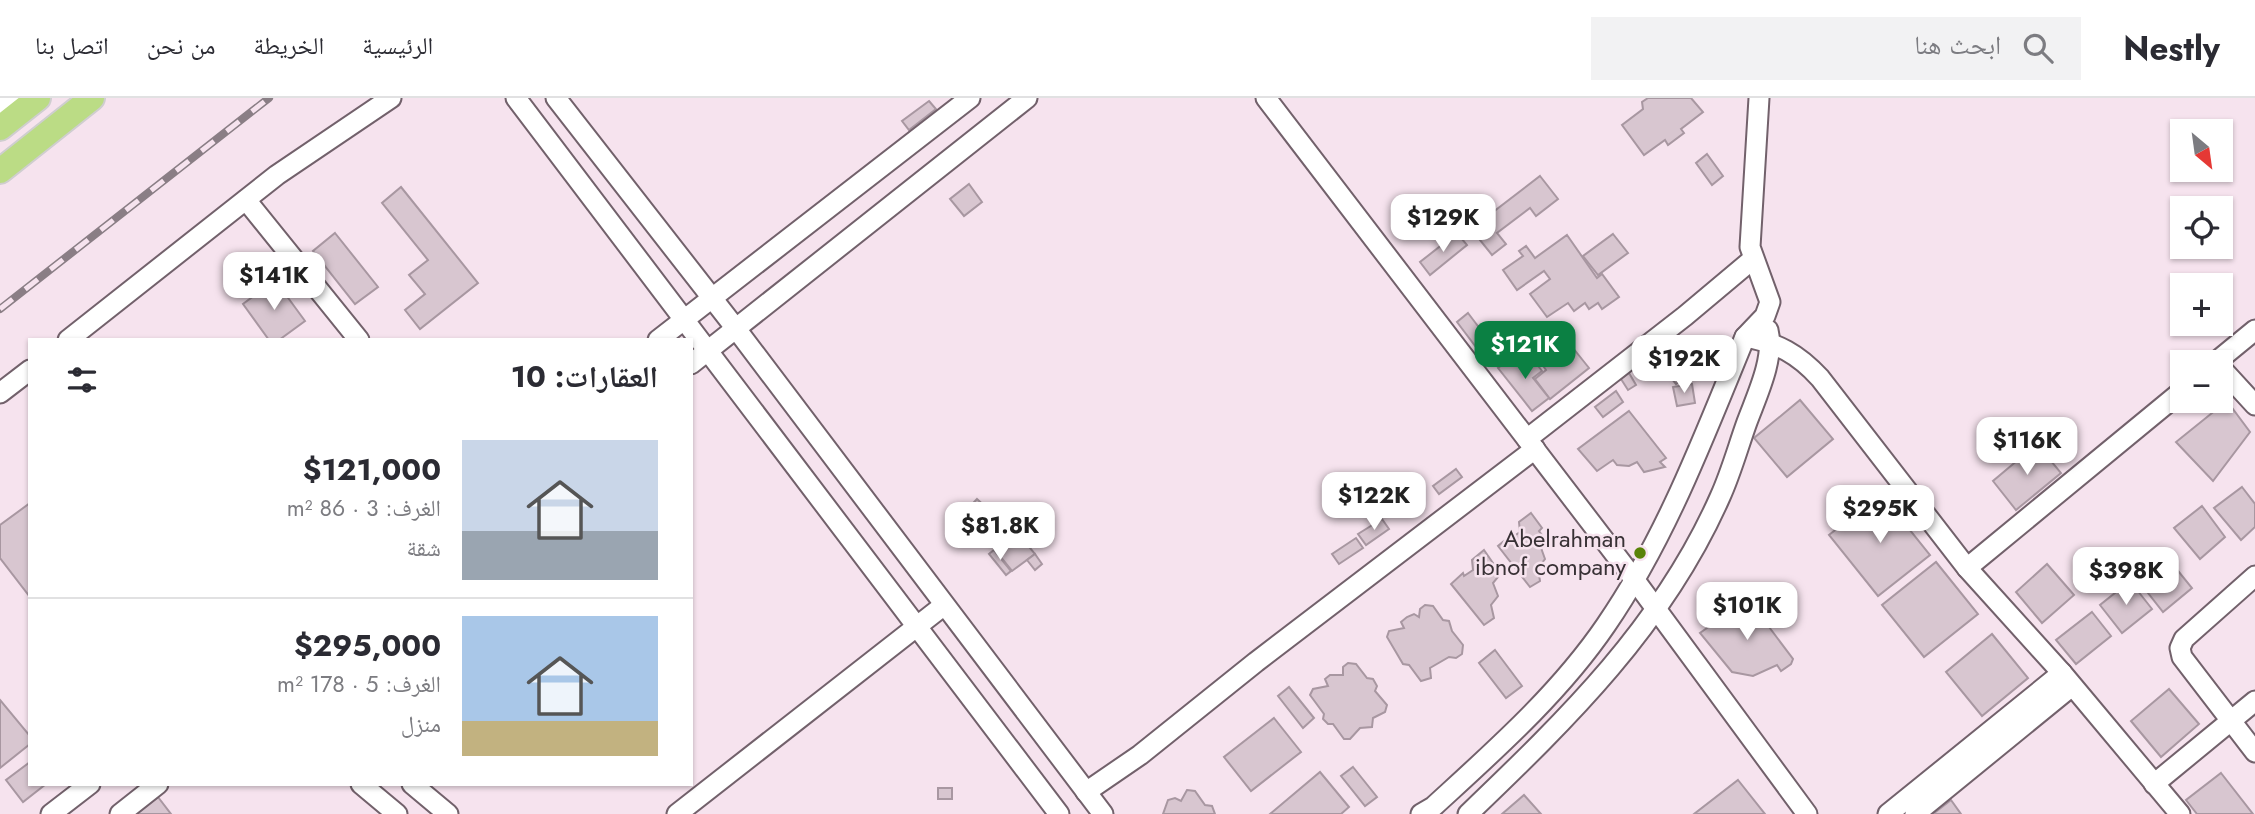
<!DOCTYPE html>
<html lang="ar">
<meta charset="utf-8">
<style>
:root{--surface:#fff;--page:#f2f2f3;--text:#2b2b33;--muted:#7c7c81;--line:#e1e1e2;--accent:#0b8043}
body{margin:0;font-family:Jost,"Noto Naskh Arabic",sans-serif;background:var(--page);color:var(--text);direction:rtl;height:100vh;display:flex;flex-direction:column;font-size:26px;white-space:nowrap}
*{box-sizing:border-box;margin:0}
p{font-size:23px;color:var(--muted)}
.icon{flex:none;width:38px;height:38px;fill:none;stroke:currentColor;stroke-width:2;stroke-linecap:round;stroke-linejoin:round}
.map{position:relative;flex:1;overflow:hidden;direction:ltr}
.side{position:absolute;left:28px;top:240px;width:665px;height:448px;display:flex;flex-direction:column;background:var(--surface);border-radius:0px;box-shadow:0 2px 5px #0004;direction:rtl}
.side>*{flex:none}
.needle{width:46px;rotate:151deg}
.fabs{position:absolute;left:2170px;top:21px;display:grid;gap:14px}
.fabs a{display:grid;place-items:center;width:63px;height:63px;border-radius:0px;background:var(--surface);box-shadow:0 2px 5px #0004;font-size:35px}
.price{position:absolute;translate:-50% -60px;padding:0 16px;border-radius:14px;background:#fff;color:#222;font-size:23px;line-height:46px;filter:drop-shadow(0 2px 4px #0008)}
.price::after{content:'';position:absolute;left:50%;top:42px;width:21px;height:16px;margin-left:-10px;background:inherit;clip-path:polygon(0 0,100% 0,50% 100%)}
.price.on{background:var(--accent);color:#fff}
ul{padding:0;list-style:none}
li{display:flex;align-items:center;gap:21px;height:175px;padding:0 35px}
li+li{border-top:2px solid var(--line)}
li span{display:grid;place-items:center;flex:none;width:196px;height:140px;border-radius:0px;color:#555}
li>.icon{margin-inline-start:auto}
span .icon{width:84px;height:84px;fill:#fffc;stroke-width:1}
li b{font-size:30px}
h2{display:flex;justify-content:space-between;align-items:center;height:84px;padding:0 35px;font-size:30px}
header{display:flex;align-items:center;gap:42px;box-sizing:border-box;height:98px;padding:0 35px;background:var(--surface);border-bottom:2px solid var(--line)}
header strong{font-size:33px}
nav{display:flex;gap:38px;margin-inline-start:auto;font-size:24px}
.search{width:490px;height:63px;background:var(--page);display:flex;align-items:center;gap:18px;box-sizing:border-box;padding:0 24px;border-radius:0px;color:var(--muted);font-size:26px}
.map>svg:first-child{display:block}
.building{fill:#d8c6d0;stroke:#a897a1;stroke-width:2}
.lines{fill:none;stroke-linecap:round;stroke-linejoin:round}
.minor-casing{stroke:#72616b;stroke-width:23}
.major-casing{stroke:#cfcecf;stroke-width:28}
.minor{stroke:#fff;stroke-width:19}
.major{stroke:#bbdc85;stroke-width:24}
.rail-casing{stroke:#8a7e85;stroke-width:8}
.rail{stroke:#f6e3ee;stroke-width:5;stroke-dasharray:16;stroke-linecap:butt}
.poi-dot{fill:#588207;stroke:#f6e3ee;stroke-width:2.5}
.labels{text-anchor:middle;stroke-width:5;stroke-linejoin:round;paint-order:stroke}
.poi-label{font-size:24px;fill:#383135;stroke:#f6e3ee;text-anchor:end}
</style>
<header>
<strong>Nestly</strong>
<div class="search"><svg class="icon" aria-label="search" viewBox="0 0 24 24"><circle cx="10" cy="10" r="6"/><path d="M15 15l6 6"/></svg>ابحث هنا</div>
<nav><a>الرئيسية</a><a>الخريطة</a><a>من نحن</a><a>اتصل بنا</a></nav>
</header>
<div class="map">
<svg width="2255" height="716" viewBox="0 0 2255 716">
<rect width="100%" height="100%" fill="#f6e3ee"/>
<!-- building -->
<g class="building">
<path d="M 1691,0 L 1703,14 L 1681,31 L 1684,35 L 1668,47 L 1665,42 L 1644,57 L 1622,27 L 1643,11 L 1642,4 L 1648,0 Z"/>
<path d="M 929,3 L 936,11 L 909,32 L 902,23 Z"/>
<path d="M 1707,56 L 1723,78 L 1712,87 L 1696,65 Z"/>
<path d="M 1540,78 L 1558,101 L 1536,118 L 1530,110 L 1497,135 L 1506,146 L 1492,157 L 1471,131 Z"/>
<path d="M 969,86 L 982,104 L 964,118 L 950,101 Z"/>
<path d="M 401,89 L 478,185 L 420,231 L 405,212 L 425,196 L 409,177 L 428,162 L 382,105 Z"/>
<path d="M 335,135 L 378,189 L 355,206 L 313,153 Z"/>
<path d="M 1457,135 L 1467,147 L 1430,177 L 1420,164 Z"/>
<path d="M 1613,136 L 1628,155 L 1598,177 L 1583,158 Z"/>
<path d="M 1567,137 L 1597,180 L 1602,176 L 1619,199 L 1602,211 L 1598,205 L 1589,211 L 1585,205 L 1574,213 L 1568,205 L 1547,219 L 1530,196 L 1550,181 L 1544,173 L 1517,192 L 1503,172 L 1523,158 L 1519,153 L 1526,148 L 1535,160 Z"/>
<path d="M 275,182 L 305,223 L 279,242 L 269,242 L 243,206 Z"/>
<path d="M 1468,215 L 1496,252 L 1485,261 L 1457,224 Z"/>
<path d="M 1665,247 L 1673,259 L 1647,278 L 1638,267 Z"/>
<path d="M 1573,250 L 1589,270 L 1550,301 L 1535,281 L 1546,272 L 1541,265 L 1556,253 L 1561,259 Z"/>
<path d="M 1516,256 L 1524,266 L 1532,260 L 1542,273 L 1533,280 L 1549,300 L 1532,313 L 1498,270 Z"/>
<path d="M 1677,269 L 1685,279 L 1676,286 L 1668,276 Z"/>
<path d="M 1629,275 L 1636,287 L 1628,292 L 1621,281 Z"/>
<path d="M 1692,286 L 1695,305 L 1677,308 L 1673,289 Z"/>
<path d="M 1616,293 L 1623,304 L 1603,319 L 1595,309 Z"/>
<path d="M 1800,302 L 1833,341 L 1787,379 L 1754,340 Z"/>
<path d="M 2227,303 L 2250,334 L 2213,383 L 2176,344 Z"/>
<path d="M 1629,313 L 1666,360 L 1660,364 L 1665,369 L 1644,374 L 1637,364 L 1629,368 L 1617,367 L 1613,362 L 1597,373 L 1578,351 Z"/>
<path d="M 2037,346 L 2061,375 L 2016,412 L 1993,383 Z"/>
<path d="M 1456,371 L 1462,379 L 1439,396 L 1433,388 Z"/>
<path d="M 2242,389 L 2255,406 L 2255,429 L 2241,442 L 2214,410 Z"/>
<path d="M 1881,396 L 1930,457 L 1878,498 L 1829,437 Z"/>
<path d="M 977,401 L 989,412 L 973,429 L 962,417 Z"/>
<path d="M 30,405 L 30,499 L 0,460 L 0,427 Z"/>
<path d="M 2202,408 L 2225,439 L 2200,461 L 2174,430 Z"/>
<path d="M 1531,415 L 1542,430 L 1539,433 L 1545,441 L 1540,447 L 1545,461 L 1538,470 L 1540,483 L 1530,489 L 1498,448 L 1510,438 L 1511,440 L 1520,434 L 1519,424 Z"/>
<path d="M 1382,421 L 1389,431 L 1366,447 L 1358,436 Z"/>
<path d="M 1017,434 L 1035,456 L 1012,473 L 995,452 Z"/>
<path d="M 1356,440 L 1363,450 L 1339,466 L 1332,456 Z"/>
<path d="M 994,452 L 1011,473 L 1006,477 L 989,456 Z"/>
<path d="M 1484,452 L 1495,468 L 1492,470 L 1498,479 L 1493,485 L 1498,498 L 1491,507 L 1494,520 L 1484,527 L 1451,486 L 1463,475 L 1464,478 L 1473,472 L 1472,462 Z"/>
<path d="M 1035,456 L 1042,466 L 1035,472 L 1027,462 Z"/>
<path d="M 2166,458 L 2192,490 L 2163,514 L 2137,481 Z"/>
<path d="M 1936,464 L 1978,516 L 1924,559 L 1882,507 Z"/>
<path d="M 2047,466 L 2074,497 L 2042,525 L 2016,494 Z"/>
<path d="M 2130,483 L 2152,511 L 2122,535 L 2100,507 Z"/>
<path d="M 1748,501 L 1793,561 L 1791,566 L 1781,573 L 1777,567 L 1753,578 L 1732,574 L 1700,535 Z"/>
<path d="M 1425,507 L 1433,508 L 1443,522 L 1449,523 L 1452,533 L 1463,547 L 1462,556 L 1456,560 L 1449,559 L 1430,570 L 1431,580 L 1421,583 L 1409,567 L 1403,566 L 1387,539 L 1389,533 L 1404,530 L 1401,524 L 1407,519 L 1414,516 L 1419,519 L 1420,511 Z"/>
<path d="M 2092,514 L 2111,538 L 2076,566 L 2056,542 Z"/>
<path d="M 1992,536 L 2028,580 L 1982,618 L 1946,574 Z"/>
<path d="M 1495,552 L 1522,588 L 1506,600 L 1479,565 Z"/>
<path d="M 1348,565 L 1356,566 L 1367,580 L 1373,581 L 1377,588 L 1375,593 L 1387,607 L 1385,614 L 1373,620 L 1372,629 L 1360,630 L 1350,641 L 1344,641 L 1333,626 L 1328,626 L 1323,621 L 1324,616 L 1310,597 L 1313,591 L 1328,588 L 1325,581 L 1330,577 L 1343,577 L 1343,569 Z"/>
<path d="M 1289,589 L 1314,620 L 1303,630 L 1278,598 Z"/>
<path d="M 2169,591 L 2199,626 L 2161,659 L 2131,623 Z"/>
<path d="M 0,602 L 30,638 L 30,646 L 0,670 Z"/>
<path d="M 1274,620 L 1301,654 L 1251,693 L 1224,659 Z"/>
<path d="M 30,664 L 30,686 L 46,686 L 23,704 L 6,682 Z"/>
<path d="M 1353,669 L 1377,699 L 1365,708 L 1341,678 Z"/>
<path d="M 1320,674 L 1349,709 L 1341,716 L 1270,716 Z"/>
<path d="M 2221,675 L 2253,716 L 2197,716 L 2186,702 Z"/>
<path d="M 1738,682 L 1765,716 L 1694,716 Z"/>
<rect x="938" y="690" width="14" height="11"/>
<path d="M 1187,692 L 1195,693 L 1205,707 L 1212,708 L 1215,716 L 1163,716 L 1168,702 L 1175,700 L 1181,703 Z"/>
<path d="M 1524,697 L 1541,716 L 1502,716 Z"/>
<path d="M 158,699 L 171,716 L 136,716 Z"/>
<path d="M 1951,702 L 1961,716 L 1933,716 Z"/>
</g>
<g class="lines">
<!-- minor casing -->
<g class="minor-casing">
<g id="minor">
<path d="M 516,0 L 1059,716"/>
<path d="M 556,0 L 737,232 L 1103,716"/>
<path d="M 1266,0 L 1634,481 L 1807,716"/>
<path d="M 0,10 L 12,0"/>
<path d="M 246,102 L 359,242"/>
<path d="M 1745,239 C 1778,245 1798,256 1820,280 L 1967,470 L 2062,575 L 2180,716"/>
<path d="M 68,242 L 277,77 L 391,0"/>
<path d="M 658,242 L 970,0"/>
<path d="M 2216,264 L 2255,232"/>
<path d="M 691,266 L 1027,0"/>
<path d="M 2221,270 L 2255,307"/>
<path d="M 0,295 L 30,272"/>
<path d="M 1527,341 L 1685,218 L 1753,161"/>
<path d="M 1967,470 L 2182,293"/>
<path d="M 2255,478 L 2184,541 L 2180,550 L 2182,559 L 2255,654"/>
<path d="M 361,686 L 397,716"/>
<path d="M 412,686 L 448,716"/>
<path d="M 2154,686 L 2255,603"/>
<path d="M 1086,694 L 1140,657 L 1256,564 L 1535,351"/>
<path d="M 51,716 L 90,686"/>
<path d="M 120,716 L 158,686"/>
<path d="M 677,716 L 943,508"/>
<path d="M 1421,716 L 1433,709 C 1494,653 1559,596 1606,527 C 1667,438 1704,338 1745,239 L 1765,218 L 1770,204 L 1750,149 L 1759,0"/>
<path d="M 1468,716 C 1568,620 1663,528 1720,399 C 1731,375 1738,349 1747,324 C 1757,297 1775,260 1768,232"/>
<path d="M 1888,716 L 2062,575"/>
<path d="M 1915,716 L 2072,588"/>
</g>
</g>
<!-- major casing -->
<g class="major-casing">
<g id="major">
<path d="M 0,30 L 38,0"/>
<path d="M 0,73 L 92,0"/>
</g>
</g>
<!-- minor -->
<use href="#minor" class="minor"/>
<!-- major -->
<use href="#major" class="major"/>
<!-- rail casing -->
<g class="rail-casing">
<path id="rail" d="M 0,211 L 269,0"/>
</g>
<!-- rail -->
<use href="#rail" class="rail"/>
</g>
<!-- markers -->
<circle class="poi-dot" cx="1640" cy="455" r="7"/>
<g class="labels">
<!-- poi labels -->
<g class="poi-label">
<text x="1626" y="449">Abelrahman<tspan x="1626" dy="28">ibnof company</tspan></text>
</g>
</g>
</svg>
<div class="fabs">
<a><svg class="needle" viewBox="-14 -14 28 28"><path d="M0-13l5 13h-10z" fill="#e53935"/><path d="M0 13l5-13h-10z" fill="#7c7c81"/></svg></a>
<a><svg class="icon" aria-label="locate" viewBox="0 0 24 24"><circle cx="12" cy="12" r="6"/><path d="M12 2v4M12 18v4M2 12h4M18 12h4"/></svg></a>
<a>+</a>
<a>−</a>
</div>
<b class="price" style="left:1443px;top:156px">$129K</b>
<b class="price" style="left:274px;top:214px">$141K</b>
<b class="price on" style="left:1525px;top:283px">$121K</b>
<b class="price" style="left:1684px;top:297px">$192K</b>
<b class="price" style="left:2027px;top:379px">$116K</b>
<b class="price" style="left:1374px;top:434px">$122K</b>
<b class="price" style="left:1880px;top:447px">$295K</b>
<b class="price" style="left:1000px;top:464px">$81.8K</b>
<b class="price" style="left:2126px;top:509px">$398K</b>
<b class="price" style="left:1747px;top:544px">$101K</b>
<section class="side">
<h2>العقارات: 10<svg class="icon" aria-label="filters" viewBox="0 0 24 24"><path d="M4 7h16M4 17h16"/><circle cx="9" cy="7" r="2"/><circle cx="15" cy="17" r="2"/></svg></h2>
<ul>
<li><span style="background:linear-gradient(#c9d6e8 65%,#9aa5b1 0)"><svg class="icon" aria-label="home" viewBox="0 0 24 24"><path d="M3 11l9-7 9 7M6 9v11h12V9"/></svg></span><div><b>$121,000</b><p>الغرف: 3 · 86 m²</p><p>شقة</p></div></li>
<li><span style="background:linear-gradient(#a9c7e8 75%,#c2b280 0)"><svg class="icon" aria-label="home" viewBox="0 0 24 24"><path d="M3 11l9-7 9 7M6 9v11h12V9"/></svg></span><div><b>$295,000</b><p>الغرف: 5 · 178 m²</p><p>منزل</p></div></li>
</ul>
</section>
</div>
